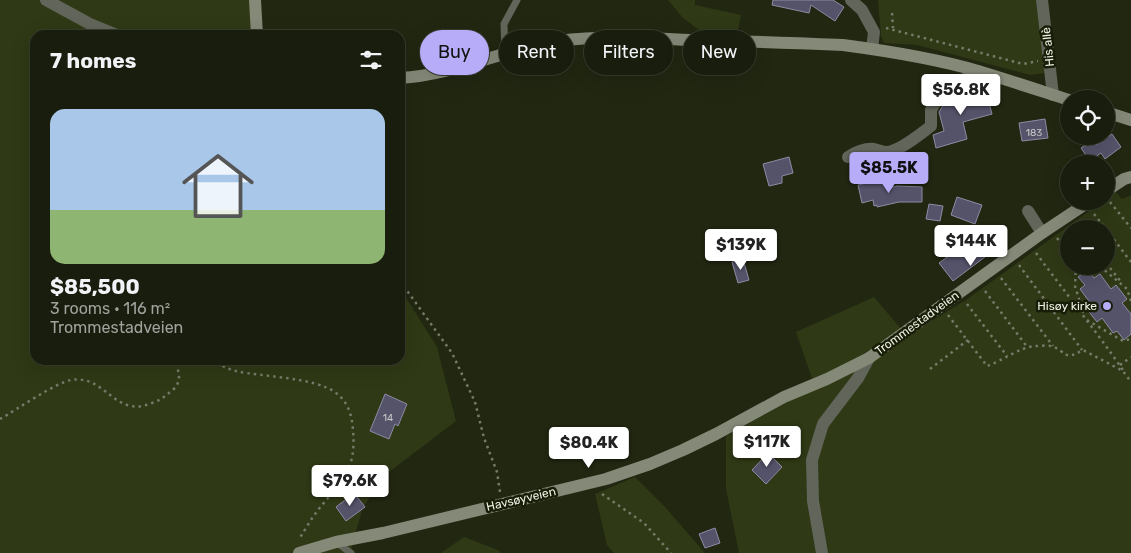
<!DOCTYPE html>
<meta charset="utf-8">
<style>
:root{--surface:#191d0d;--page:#262a1b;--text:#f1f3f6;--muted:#9fa29d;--line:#373b2e;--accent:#b6acf8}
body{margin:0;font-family:Rubik,sans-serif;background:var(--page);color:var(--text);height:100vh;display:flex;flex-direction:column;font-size:19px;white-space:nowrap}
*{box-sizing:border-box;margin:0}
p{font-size:16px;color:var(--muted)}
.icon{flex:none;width:28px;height:28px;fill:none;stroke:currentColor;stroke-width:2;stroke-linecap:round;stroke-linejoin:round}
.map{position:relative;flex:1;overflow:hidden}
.sheet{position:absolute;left:30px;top:30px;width:375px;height:335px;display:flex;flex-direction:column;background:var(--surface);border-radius:15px;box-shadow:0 5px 20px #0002,0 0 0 1px var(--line)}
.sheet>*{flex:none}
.guide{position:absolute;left:420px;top:30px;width:475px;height:45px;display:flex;gap:10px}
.fabs{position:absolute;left:1060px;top:90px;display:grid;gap:10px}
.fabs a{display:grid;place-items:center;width:55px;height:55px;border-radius:50%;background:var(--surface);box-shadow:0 5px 20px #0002,0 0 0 1px var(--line);font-size:25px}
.price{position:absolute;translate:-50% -42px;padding:0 11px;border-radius:5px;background:#fff;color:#222;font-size:16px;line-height:32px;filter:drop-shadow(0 1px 2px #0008)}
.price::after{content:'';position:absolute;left:50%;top:30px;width:15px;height:11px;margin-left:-8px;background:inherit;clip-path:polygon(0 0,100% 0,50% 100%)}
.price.active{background:var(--accent);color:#111}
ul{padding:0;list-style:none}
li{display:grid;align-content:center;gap:10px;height:265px;padding:0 20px}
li+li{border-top:1px solid var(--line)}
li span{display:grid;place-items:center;height:155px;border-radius:15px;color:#555}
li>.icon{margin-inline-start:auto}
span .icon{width:90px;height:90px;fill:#fffc;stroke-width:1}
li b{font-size:21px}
h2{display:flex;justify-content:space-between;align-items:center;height:60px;padding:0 20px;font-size:21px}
.tag{padding:0 18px;border-radius:22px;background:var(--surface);box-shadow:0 5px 20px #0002,0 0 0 1px var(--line);font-size:18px;line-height:45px}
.tag.active{background:var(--accent);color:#111}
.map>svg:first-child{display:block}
.green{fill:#2f3915;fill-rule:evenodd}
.building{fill:#55536a;stroke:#8e8ba5}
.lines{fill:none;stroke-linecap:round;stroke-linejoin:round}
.path{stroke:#767b69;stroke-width:2.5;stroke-dasharray:2.5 4;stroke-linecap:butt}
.lane{stroke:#61655a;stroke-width:7}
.street{stroke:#61655a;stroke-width:12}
.secondary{stroke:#848978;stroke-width:12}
.poi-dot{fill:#b6acf8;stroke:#181d08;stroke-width:2}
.labels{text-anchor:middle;stroke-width:5;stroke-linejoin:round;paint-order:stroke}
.number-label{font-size:10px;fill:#c7cac6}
.street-label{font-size:12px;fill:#edf2e4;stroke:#181d08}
.poi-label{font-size:12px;fill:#edf2e4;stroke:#181d08;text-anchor:end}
</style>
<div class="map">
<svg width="1131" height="553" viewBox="0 0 1131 553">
<rect width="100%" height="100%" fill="#212711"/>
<!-- green -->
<g class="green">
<path d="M 0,0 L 252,0 L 253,35 L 35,35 L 35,360 L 400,360 L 400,288 L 437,347 L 456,421 L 389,472 L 363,507 L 350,553 L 0,553 Z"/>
<path d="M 668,0 L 695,0 L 695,5 L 741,15 L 738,30 L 699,30 L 683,18 Z"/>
<path d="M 878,0 L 1036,0 L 1045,73 L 1030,75 L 917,45 L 884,43 L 881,36 Z"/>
<path d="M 1116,192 L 1122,199 L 1131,195 L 1131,553 L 739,553 L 726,489 L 726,436 L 815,387 L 796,332 L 874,297 L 907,336 L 966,300 L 1103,201 L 1106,201 L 1106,199 ZM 1069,229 L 1106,229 L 1106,266 L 1069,266 Z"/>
<path d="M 635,477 L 665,507 L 705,553 L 614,553 L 607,545 L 595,494 Z"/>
<path d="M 464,537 L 498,550 L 501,553 L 441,553 Z"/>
</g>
<!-- building -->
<g class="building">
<path d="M 773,0 L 833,0 L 844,7 L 835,21 L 811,5 L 809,13 L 772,5 Z"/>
<path d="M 973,86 L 975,95 L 986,92 L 992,114 L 963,122 L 967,139 L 936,148 L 933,135 L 944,131 L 939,112 L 945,102 L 957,99 L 956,94 L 965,88 Z"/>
<path d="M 1045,119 L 1048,138 L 1022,141 L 1019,123 Z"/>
<path d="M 1112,134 L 1121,147 L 1105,159 L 1101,153 L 1090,161 L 1081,148 L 1093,140 L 1096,145 Z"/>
<path d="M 789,157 L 793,173 L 782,176 L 782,183 L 769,186 L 763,164 Z"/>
<path d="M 884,179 L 886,189 L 897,186 L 922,187 L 922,202 L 899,202 L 877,207 L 877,205 L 874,206 L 873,200 L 862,203 L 858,185 Z"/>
<path d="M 957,197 L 982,205 L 975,224 L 951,215 Z"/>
<path d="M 929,204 L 943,206 L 940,221 L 926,219 Z"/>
<path d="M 984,230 L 997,248 L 953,281 L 939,263 Z"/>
<path d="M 743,259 L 749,280 L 738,283 L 732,262 Z"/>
<path d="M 1088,270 L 1094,278 L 1100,274 L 1111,289 L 1116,285 L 1127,299 L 1122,303 L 1131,314 L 1131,334 L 1124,340 L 1117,331 L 1113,333 L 1102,318 L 1097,322 L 1086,308 L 1091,304 L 1080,289 L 1085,285 L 1078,277 Z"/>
<path d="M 385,394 L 407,404 L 398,426 L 395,424 L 389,439 L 370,431 Z"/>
<path d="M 768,453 L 782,467 L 766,484 L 752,470 Z"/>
<path d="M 354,493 L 365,507 L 346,521 L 336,507 Z"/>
<path d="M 715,528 L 720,543 L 705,548 L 699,534 Z"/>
</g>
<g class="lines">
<!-- path -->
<g class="path">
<path d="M 892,13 L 893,28"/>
<path d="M 886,28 L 1023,64 L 1038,61"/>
<path d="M 1110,202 L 1131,228"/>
<path d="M 1094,214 L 1106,229"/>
<path d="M 1106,229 L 1131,262"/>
<path d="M 1057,238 L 1069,253"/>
<path d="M 1036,253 C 1065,292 1095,330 1123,370"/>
<path d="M 1106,263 L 1122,283"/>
<path d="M 1019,265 L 1082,350"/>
<path d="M 1076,266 L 1075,286 L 1084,316"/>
<path d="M 1093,266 L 1102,268 L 1127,289 L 1131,301"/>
<path d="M 1001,278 L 1053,346"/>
<path d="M 400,281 L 452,353 L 475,402 L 484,438 L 497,472 L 500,492"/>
<path d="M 985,291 L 1028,348"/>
<path d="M 967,304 L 1007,356"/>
<path d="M 948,315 L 987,366 C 1002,361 1020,347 1035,346 C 1040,346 1046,345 1051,346 C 1067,351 1063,362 1083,350 L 1123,371 L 1131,382"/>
<path d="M 1087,320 L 1123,341 L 1131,339"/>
<path d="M 211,360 C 219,364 227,369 236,371 C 261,377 316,377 336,393 C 348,402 352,415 353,430 C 354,443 354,455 349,467 C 342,484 329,496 318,510 C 311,519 305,530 299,539"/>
<path d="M 1120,365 L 1131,357"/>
<path d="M 930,369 L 968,340"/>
<path d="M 0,419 C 18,409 53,384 71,380 C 106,374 114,419 152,403 C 157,401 161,400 165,396 C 170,392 177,388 178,382 C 181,375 176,368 177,360"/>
<path d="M 602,494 L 644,523 L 671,553"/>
</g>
<!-- lane -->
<g class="lane">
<path d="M 505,53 L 504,24 L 517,0"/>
<path d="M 336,542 L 351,553"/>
</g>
<!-- street -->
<g class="street">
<path d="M 46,0 L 90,24 L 117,35"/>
<path d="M 851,0 L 862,10 L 874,32 L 872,49"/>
<path d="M 1042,0 L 1053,95"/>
<path d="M 848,157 C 856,152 864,148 874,149 C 878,150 882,152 886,152 C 899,152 920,134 931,126 L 931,110 L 941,93 L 978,71"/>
<path d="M 1028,211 L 1042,233"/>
<path d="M 822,553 L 813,501 L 812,460 L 823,424 L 858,378 L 869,358"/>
</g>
<!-- secondary -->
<g class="secondary">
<path d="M 255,0 L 257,35"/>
<path d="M 400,78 C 455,75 504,49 558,41 C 602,35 647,38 691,40 C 741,41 792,43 843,45 C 888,51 934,58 978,71 C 1008,80 1038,90 1069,100"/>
<path d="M 1106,112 L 1131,120"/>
<path d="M 1106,191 L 1124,179 L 1131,177"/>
<path d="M 299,553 L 336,542 L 383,533 L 606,479 L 650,464 L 683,450 L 716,434 L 784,397 L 827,379 L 869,358 L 1042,233 L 1090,201"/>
</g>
</g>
<!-- markers -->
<circle class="poi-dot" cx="1107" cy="306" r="5"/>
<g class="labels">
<!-- number labels -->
<g class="number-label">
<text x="1034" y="136">183</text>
<text x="388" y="421">14</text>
</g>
<!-- street labels -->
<g class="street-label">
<text transform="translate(1048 47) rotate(-96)" y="4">His allè</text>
<text transform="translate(917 323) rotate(-36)" y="4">Trommestadveien</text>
<text transform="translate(521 499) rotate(-13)" y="4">Havsøyveien</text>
</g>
<!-- poi labels -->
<g class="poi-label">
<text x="1097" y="310">Hisøy kirke</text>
</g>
</g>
</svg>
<div class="fabs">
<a><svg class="icon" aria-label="locate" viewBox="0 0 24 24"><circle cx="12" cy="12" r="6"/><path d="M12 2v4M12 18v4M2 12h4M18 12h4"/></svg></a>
<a>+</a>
<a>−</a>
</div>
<b class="price" style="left:961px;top:116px">$56.8K</b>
<b class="price active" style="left:889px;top:194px">$85.5K</b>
<b class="price" style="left:971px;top:267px">$144K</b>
<b class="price" style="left:741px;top:271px">$139K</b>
<b class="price" style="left:767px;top:468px">$117K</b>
<b class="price" style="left:589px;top:469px">$80.4K</b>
<b class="price" style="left:350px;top:507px">$79.6K</b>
<div class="guide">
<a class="tag active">Buy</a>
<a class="tag">Rent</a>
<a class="tag">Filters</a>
<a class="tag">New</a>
</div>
<section class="sheet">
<h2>7 homes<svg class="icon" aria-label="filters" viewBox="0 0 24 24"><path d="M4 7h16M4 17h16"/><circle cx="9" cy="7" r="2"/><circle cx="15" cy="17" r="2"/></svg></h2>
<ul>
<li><span style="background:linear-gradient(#a9c7e8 65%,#8fb573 0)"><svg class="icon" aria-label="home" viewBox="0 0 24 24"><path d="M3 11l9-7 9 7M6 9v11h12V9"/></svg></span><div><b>$85,500</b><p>3 rooms · 116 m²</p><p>Trommestadveien</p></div></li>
</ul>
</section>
</div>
